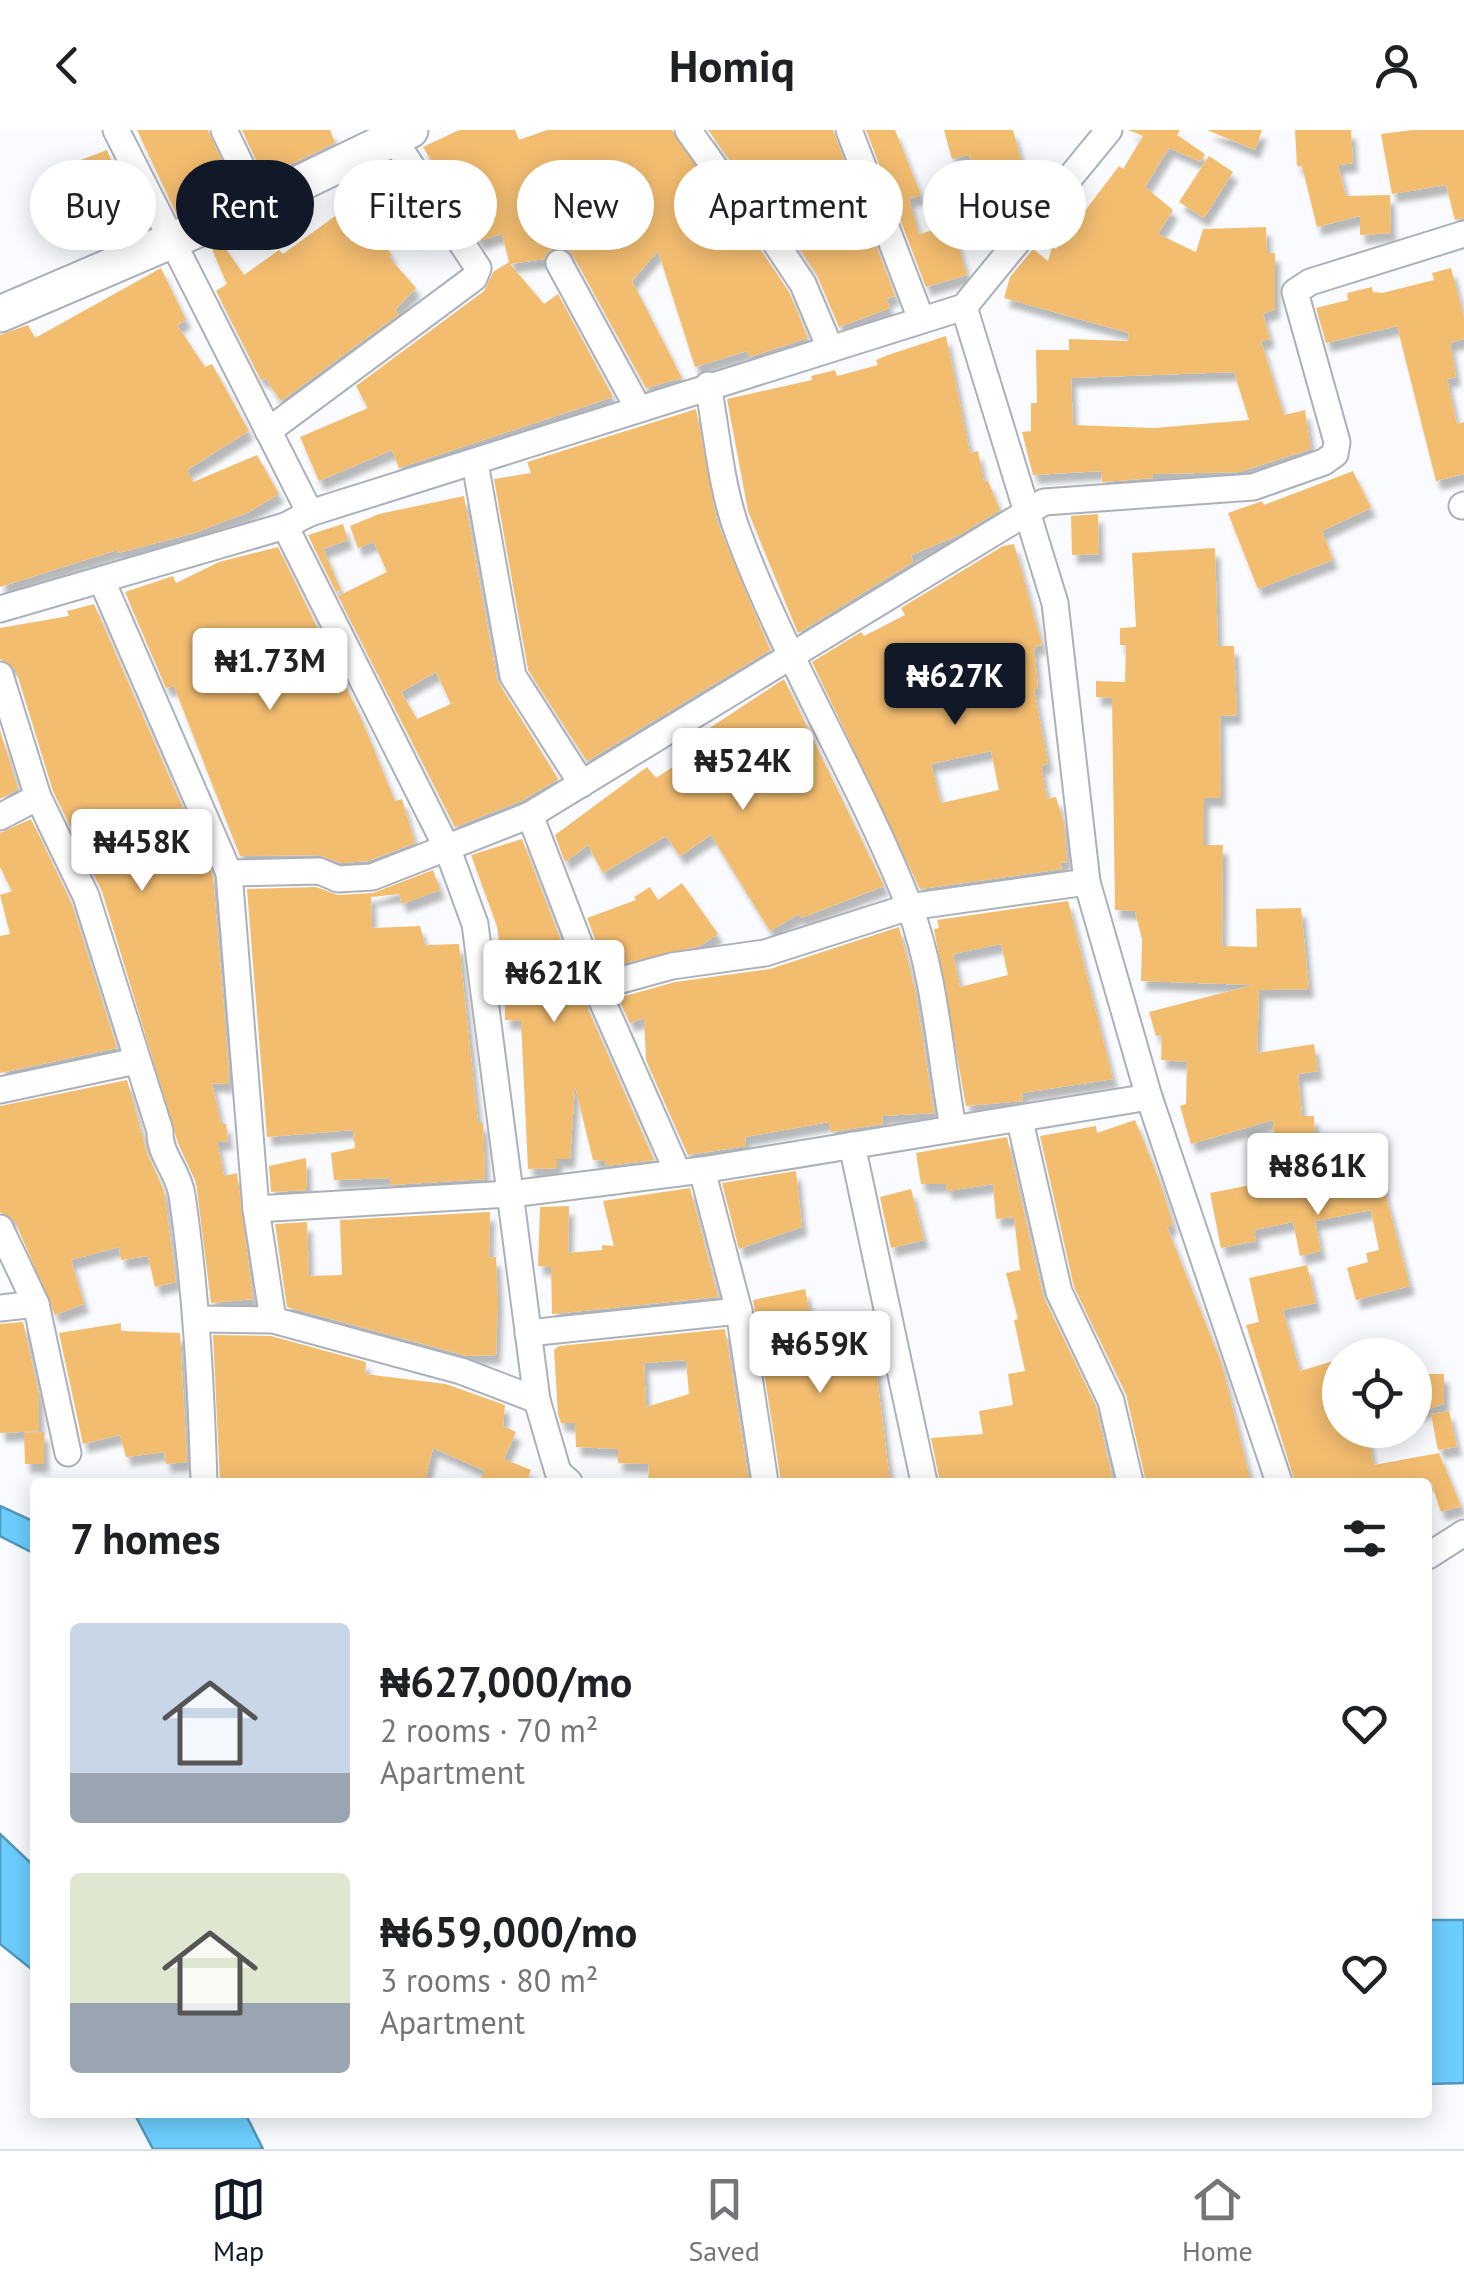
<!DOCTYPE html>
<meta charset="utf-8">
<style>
:root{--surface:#fff;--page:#f2f2f2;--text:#202124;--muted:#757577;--line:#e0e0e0;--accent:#111827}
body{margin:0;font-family:"PT Sans",sans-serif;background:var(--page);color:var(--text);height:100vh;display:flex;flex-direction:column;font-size:38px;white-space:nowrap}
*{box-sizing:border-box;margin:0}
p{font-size:32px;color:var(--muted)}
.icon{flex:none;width:55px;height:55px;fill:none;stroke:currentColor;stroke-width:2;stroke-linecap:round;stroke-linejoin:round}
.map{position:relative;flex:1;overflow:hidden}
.details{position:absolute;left:30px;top:1348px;width:1402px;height:640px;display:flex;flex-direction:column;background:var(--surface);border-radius:10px;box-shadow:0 5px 25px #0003}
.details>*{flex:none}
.top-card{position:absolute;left:30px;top:30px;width:1405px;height:90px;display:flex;gap:20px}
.buttons{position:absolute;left:1322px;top:1208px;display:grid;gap:20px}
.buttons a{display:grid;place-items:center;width:110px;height:110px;border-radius:50%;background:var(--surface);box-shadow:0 5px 25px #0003;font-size:50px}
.price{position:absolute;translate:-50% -85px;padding:0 22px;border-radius:10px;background:#fff;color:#222;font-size:32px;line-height:65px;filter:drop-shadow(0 2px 5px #0008)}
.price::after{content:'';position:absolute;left:50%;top:60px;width:30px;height:22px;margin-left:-15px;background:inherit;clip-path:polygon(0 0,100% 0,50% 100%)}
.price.active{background:var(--accent);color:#fff}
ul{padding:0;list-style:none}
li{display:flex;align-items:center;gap:30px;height:250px;padding:0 40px}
li span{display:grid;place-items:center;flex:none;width:280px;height:200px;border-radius:10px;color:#555}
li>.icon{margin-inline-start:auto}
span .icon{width:120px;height:120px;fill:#fffc;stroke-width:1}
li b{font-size:42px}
h2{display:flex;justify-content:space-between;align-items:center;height:120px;padding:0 40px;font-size:42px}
.tag{padding:0 35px;border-radius:45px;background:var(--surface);box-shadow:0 5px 25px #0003;font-size:35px;line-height:90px}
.tag.active{background:var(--accent);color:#fff}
header{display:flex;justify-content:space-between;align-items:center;height:130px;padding:0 40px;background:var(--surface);font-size:45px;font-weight:600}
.menu{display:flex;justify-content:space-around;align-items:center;height:140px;border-top:2px solid var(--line);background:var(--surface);font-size:28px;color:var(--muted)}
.menu a{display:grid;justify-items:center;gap:5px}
.menu .active{color:var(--accent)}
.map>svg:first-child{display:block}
.water{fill:#6ccefe;stroke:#5297ba;stroke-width:2.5}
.building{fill:#f3bd6f;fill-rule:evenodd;filter:url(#shadow)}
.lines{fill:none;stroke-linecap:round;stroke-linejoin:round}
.street-casing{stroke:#acb1b9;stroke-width:29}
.secondary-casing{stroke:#acb1b9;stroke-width:39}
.street{stroke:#fff;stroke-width:25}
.secondary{stroke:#fff;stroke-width:35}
</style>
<header><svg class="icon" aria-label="back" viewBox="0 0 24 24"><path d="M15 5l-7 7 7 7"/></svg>Homiq<svg class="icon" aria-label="person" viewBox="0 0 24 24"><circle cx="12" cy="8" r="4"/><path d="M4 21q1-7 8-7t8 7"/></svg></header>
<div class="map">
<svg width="1464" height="2019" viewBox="0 0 1464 2019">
<defs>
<filter id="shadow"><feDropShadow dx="5" dy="9" stdDeviation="2.5" flood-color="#0004"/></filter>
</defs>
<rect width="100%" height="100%" fill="#f9fbfe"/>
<!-- water -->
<g class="water">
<path d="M 0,1376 L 35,1392 L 35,1424 L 0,1406 Z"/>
<path d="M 0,1704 L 35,1737 L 35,1842 L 0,1814 Z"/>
<path d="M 1428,1790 L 1464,1790 L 1464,1953 L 1428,1954 Z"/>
<path d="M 134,1983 L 245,1983 L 263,2019 L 153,2019 Z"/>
</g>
<!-- building -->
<g class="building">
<path d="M 137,0 L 208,0 L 235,60 L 177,85 Z"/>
<path d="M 242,0 L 330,0 L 335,13 L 264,47 Z"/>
<path d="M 459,0 L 515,0 L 519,10 L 547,0 L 672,0 L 722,75 L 738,86 L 789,162 L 808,208 L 750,227 L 747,221 L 695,237 L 658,121 L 632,151 L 682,248 L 646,258 L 573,125 L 567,119 L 552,118 L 544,129 L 510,134 L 544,174 L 558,164 L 613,267 L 399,338 L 392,320 L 319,351 L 300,307 L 368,278 L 356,256 L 484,161 L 493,142 L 509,132 L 502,104 L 479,111 L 423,17 Z"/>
<path d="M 708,0 L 833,0 L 895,166 L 886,169 L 890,178 L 839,197 L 817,145 L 763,64 L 746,53 Z"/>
<path d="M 866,0 L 895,0 L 921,65 L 909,69 L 919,104 L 952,95 L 967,145 L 926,157 Z"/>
<path d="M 944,0 L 1013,0 L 1029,60 L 981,72 L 969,25 L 952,29 Z"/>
<path d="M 1128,0 L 1180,0 L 1177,5 L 1205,24 L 1201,32 L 1169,18 L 1145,57 L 1173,80 L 1158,104 L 1196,122 L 1203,99 L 1266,97 L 1267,123 L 1275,123 L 1275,179 L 1263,184 L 1270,209 L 1261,211 L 1284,285 L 1305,280 L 1311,319 L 1239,342 L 1153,344 L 1153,348 L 1102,352 L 1101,341 L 1033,345 L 1022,302 L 1031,301 L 1031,273 L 1037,273 L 1036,220 L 1069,220 L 1069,209 L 1128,211 L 1129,203 L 1004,168 L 1010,147 L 1033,119 L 1048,131 L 1052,117 L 1056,119 L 1119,36 L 1123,39 L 1143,6 ZM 1234,242 L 1249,290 L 1154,298 L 1073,295 L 1071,248 Z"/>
<path d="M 1207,0 L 1262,0 L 1255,20 Z"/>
<path d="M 1295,0 L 1351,0 L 1353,33 L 1338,35 L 1346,66 L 1390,65 L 1391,103 L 1360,105 L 1360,86 L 1317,97 L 1302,36 L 1297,36 Z"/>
<path d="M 1413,0 L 1464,0 L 1464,88 L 1455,90 L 1446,55 L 1392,64 L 1381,4 Z"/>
<path d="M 107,20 L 117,45 L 56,74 L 44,44 Z"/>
<path d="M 1209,26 L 1233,42 L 1204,88 L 1179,72 Z"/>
<path d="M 397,44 L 432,97 L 414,109 L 380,56 Z"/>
<path d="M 353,73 L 392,125 L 389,127 L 416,158 L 395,180 L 399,184 L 281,271 L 265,248 L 261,250 L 216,161 L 227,154 L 211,117 L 221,112 L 244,145 L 279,120 L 283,124 Z"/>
<path d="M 161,138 L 186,190 L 177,195 L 205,237 L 212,234 L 249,301 L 187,340 L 193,352 L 257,325 L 279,364 L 249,382 L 194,403 L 118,423 L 117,420 L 0,457 L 0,205 L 28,195 L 35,208 Z"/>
<path d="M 1451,138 L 1464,187 L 1464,209 L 1450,213 L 1456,247 L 1447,249 L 1457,294 L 1464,292 L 1464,344 L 1436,351 L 1397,196 L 1326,213 L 1316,178 L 1348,170 L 1347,163 L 1372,157 L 1373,162 L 1382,163 L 1434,150 L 1432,143 Z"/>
<path d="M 946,206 L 970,323 L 978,321 L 984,352 L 988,351 L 1000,380 L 959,405 L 911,425 L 913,432 L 798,503 L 748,381 L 727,269 L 812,250 L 811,246 L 835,240 L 837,246 L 878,235 L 876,230 L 888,225 Z"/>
<path d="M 696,279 L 717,391 L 770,520 L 587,631 L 528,540 L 494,349 L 531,343 L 527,332 Z"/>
<path d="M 1353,341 L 1371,378 L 1322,401 L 1333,430 L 1258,459 L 1228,383 L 1262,371 L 1264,375 Z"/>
<path d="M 464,366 L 497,550 L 558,649 L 523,670 L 455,697 L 338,466 L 387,442 L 374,412 L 358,418 L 350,396 L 379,384 ZM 436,542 L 451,574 L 417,589 L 401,562 Z"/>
<path d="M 1098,384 L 1099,424 L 1072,425 L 1071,386 Z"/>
<path d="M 343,394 L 348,410 L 323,419 L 341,460 L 336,462 L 308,405 Z"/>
<path d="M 1014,414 L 1042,515 L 1034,517 L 1038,559 L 1034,559 L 1048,634 L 1041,636 L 1047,669 L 1056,667 L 1064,694 L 1067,732 L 1060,733 L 1062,739 L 920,759 L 812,532 L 861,502 L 864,506 L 905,485 L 901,478 L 1003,416 ZM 991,621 L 999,660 L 941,673 L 931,634 Z"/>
<path d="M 278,417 L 361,588 L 395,671 L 402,669 L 415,713 L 368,731 L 341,733 L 319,725 L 240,726 L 174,556 L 166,558 L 125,462 L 173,446 L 176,453 L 219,432 Z"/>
<path d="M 1215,418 L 1218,516 L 1234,516 L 1237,585 L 1220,586 L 1221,668 L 1204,668 L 1204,715 L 1223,715 L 1222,816 L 1257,817 L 1256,779 L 1301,778 L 1309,859 L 1259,860 L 1257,923 L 1314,914 L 1318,941 L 1298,944 L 1302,986 L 1314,986 L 1315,1014 L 1274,1015 L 1273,990 L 1191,1014 L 1180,976 L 1186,974 L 1187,932 L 1161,930 L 1162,905 L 1156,906 L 1149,882 L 1253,855 L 1141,851 L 1142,809 L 1135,781 L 1115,780 L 1112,568 L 1096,567 L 1096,551 L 1125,552 L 1126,515 L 1120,515 L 1120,498 L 1136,497 L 1132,423 Z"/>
<path d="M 94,474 L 213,747 L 229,941 L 228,954 L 212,953 L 221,994 L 226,994 L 228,1011 L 217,1012 L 224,1046 L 237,1043 L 253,1169 L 211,1173 L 196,1052 L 178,1013 L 102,761 L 53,661 L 16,540 L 0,529 L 0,498 L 69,486 L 67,481 Z"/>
<path d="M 784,549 L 884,756 L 801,788 L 799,784 L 770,801 L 711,705 L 680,726 L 666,706 L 603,743 L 588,715 L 565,732 L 555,705 L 647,637 L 656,648 L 682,631 L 678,624 L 701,609 L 699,605 Z"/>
<path d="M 0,600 L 18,659 L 0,669 Z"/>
<path d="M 31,689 L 71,772 L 117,918 L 0,943 L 0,806 L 10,804 L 0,765 L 12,761 L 0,737 L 0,703 Z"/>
<path d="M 522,709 L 581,863 L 654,1030 L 606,1036 L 605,1031 L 593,1030 L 575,956 L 570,1029 L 557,1029 L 557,1038 L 528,1039 L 521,891 L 505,890 L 505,854 L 497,796 L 471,725 Z"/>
<path d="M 433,740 L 440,760 L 402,774 L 399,764 L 371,767 L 372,798 L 420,796 L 425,815 L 459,814 L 478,993 L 483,993 L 485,1049 L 390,1055 L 390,1048 L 334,1050 L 331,1023 L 355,1018 L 353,1000 L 267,1007 L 247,759 L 316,757 L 338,765 L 373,763 Z"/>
<path d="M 682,753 L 718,804 L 700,816 L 606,837 L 587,788 L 636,770 L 634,767 L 650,757 L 658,770 Z"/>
<path d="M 1068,771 L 1113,949 L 1022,963 L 1023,971 L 966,976 L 934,799 L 939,798 L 937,790 ZM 1001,814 L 1008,845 L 960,857 L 953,824 Z"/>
<path d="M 899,797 L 915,860 L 934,983 L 882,986 L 883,994 L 831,1002 L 829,992 L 745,1007 L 746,1016 L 688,1025 L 646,930 L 644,888 L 630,893 L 618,868 L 675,852 L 770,839 Z"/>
<path d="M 127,950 L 147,1023 L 164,1061 L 176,1152 L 155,1157 L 148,1126 L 121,1130 L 119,1117 L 71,1130 L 84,1174 L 55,1185 L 15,1091 L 0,1082 L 0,976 Z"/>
<path d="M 1135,990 L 1160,1052 L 1173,1095 L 1167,1097 L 1221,1232 L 1251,1352 L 1146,1352 L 1126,1264 L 1074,1157 L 1040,1006 L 1096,996 L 1097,1003 Z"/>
<path d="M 1007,1007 L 1043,1166 L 1096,1276 L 1113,1352 L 940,1352 L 931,1308 L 983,1304 L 979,1281 L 1013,1275 L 1008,1244 L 1025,1241 L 1014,1190 L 1018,1189 L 1006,1143 L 1020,1140 L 1014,1087 L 996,1089 L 993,1054 L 947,1061 L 946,1054 L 921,1054 L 916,1023 Z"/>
<path d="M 306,1028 L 307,1060 L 271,1062 L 269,1036 Z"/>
<path d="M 1376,1030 L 1410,1156 L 1356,1170 L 1347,1138 L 1368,1132 L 1366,1123 L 1379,1120 L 1371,1080 L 1315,1091 L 1321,1121 L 1300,1126 L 1293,1092 L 1254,1100 L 1256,1111 L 1221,1118 L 1210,1063 Z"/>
<path d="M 796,1041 L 802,1097 L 739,1119 L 722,1053 Z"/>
<path d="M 690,1058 L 718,1167 L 552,1184 L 551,1137 L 538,1136 L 540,1077 L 569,1076 L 568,1123 L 602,1120 L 602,1115 L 614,1116 L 603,1071 Z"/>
<path d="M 911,1059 L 924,1110 L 891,1118 L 880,1067 Z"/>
<path d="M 490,1082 L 489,1128 L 496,1127 L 498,1172 L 496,1225 L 467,1226 L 287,1177 L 275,1094 L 307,1092 L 309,1146 L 342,1145 L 340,1090 Z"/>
<path d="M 1307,1135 L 1316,1173 L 1283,1180 L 1300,1241 L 1340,1229 L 1340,1300 L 1366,1300 L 1374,1335 L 1439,1323 L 1461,1376 L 1441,1382 L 1431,1352 L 1295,1352 L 1246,1195 L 1259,1192 L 1249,1148 Z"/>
<path d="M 805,1159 L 814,1202 L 861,1194 L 868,1230 L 875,1230 L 890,1352 L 781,1352 L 753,1170 Z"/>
<path d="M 23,1192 L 39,1265 L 39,1301 L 0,1303 L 0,1194 Z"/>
<path d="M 121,1193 L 121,1201 L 180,1203 L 187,1332 L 166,1334 L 164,1322 L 126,1327 L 120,1305 L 83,1314 L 59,1203 Z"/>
<path d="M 725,1199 L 749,1352 L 648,1352 L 649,1334 L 618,1333 L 618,1319 L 576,1317 L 575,1293 L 561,1293 L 558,1284 L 554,1220 L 559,1216 ZM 686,1230 L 689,1264 L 646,1277 L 644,1233 Z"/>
<path d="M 213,1205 L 271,1206 L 366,1232 L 365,1244 L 446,1254 L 505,1275 L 503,1296 L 516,1302 L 504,1329 L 531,1340 L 526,1352 L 479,1352 L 485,1341 L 433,1318 L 425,1352 L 220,1352 Z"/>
<path d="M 1415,1244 L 1444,1244 L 1444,1274 L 1416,1283 Z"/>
<path d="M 1449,1281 L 1457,1317 L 1438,1320 L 1431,1284 Z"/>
<path d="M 44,1302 L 44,1334 L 25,1334 L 24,1303 Z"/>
</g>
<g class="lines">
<!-- street casing -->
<g class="street-casing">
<g id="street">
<path d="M 116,0 L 310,383"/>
<path d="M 224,0 L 259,73"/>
<path d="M 688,0 L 735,66 L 749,73 L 803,154 L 830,218"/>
<path d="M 849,0 L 921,189"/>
<path d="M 559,133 L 638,278"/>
<path d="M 964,177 L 1055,473 L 1087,752 L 1149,967 L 1279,1352"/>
<path d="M 708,255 C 717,303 721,358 738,403 C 786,532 859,648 909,775 C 935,844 940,925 953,998"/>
<path d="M 268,301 L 474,148 L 478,138 L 393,8"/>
<path d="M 475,333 L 513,546 L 582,654"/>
<path d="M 1462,376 L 1464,375"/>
<path d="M 285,396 L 448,720 L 475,794 L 537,1270 L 558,1342 L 569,1352"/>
<path d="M 102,451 L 229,743 L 256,1079 L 273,1190"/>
<path d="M 0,479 L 285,396 L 310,383 L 964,177 L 1109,0"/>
<path d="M 0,545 L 38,667 L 86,766 L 160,1001 C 159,1025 178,1040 182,1065 C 196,1160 201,1256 204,1352"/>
<path d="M 530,685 L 596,857 L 678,1043"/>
<path d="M 0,687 L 38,667"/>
<path d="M 229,743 L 319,741 L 338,749 L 372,747 L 530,685 L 1044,372 L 1253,357 L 1324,332 L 1335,324 L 1337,312 L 1295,162 L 1310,152 L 1464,104"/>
<path d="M 596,857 L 672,836 L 765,823 L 909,777 L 1087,752"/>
<path d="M 0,960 L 136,931"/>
<path d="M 1020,991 L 1059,1162 L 1111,1271 L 1130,1352"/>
<path d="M 852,1015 L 924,1352"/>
<path d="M 702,1040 L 739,1181 L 765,1352"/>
<path d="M 256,1079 L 511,1064 L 702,1040 L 1149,967"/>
<path d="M 0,1098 L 36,1174 L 68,1323"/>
<path d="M 0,1178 L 36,1174"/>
<path d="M 198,1189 L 273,1190 L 461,1241 L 537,1270"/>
<path d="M 528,1203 L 739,1181"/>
<path d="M 1428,1426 L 1464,1403"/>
</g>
</g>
<!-- secondary casing -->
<g class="secondary-casing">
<path id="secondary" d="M 0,184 L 259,73 L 410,0"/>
</g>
<!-- street -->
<use href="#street" class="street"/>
<!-- secondary -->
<use href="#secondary" class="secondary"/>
</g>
</svg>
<div class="buttons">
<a><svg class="icon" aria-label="locate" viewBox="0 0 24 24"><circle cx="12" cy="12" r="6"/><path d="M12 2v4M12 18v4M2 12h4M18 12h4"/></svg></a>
</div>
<b class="price" style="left:270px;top:583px">₦1.73M</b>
<b class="price active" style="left:955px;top:598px">₦627K</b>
<b class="price" style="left:743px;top:683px">₦524K</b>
<b class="price" style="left:142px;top:764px">₦458K</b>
<b class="price" style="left:554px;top:895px">₦621K</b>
<b class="price" style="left:1318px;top:1088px">₦861K</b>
<b class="price" style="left:820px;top:1266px">₦659K</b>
<div class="top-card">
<a class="tag">Buy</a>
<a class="tag active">Rent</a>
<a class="tag">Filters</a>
<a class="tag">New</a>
<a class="tag">Apartment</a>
<a class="tag">House</a>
</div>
<section class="details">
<h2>7 homes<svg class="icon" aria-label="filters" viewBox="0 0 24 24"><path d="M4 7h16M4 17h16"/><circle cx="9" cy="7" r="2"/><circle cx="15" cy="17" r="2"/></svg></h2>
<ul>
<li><span style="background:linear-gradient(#c9d6e8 75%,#9aa5b1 0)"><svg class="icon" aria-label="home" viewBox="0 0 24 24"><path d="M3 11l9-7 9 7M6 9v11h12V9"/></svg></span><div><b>₦627,000/mo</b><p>2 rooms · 70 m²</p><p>Apartment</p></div><svg class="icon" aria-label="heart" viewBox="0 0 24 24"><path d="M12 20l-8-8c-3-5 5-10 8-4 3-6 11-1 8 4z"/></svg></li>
<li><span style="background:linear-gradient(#dfe7d0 65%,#9aa5b1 0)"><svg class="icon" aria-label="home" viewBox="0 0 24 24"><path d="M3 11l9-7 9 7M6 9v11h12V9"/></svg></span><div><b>₦659,000/mo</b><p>3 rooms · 80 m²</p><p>Apartment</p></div><svg class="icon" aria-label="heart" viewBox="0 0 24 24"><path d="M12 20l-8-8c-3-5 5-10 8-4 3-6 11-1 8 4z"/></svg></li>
</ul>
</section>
</div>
<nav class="menu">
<a class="active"><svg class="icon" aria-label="map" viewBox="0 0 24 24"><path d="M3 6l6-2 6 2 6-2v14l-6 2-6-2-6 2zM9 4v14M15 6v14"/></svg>Map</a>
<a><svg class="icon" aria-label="saved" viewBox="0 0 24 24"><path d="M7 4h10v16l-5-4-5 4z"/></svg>Saved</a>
<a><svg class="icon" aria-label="home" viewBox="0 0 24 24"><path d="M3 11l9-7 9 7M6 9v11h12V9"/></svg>Home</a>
</nav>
